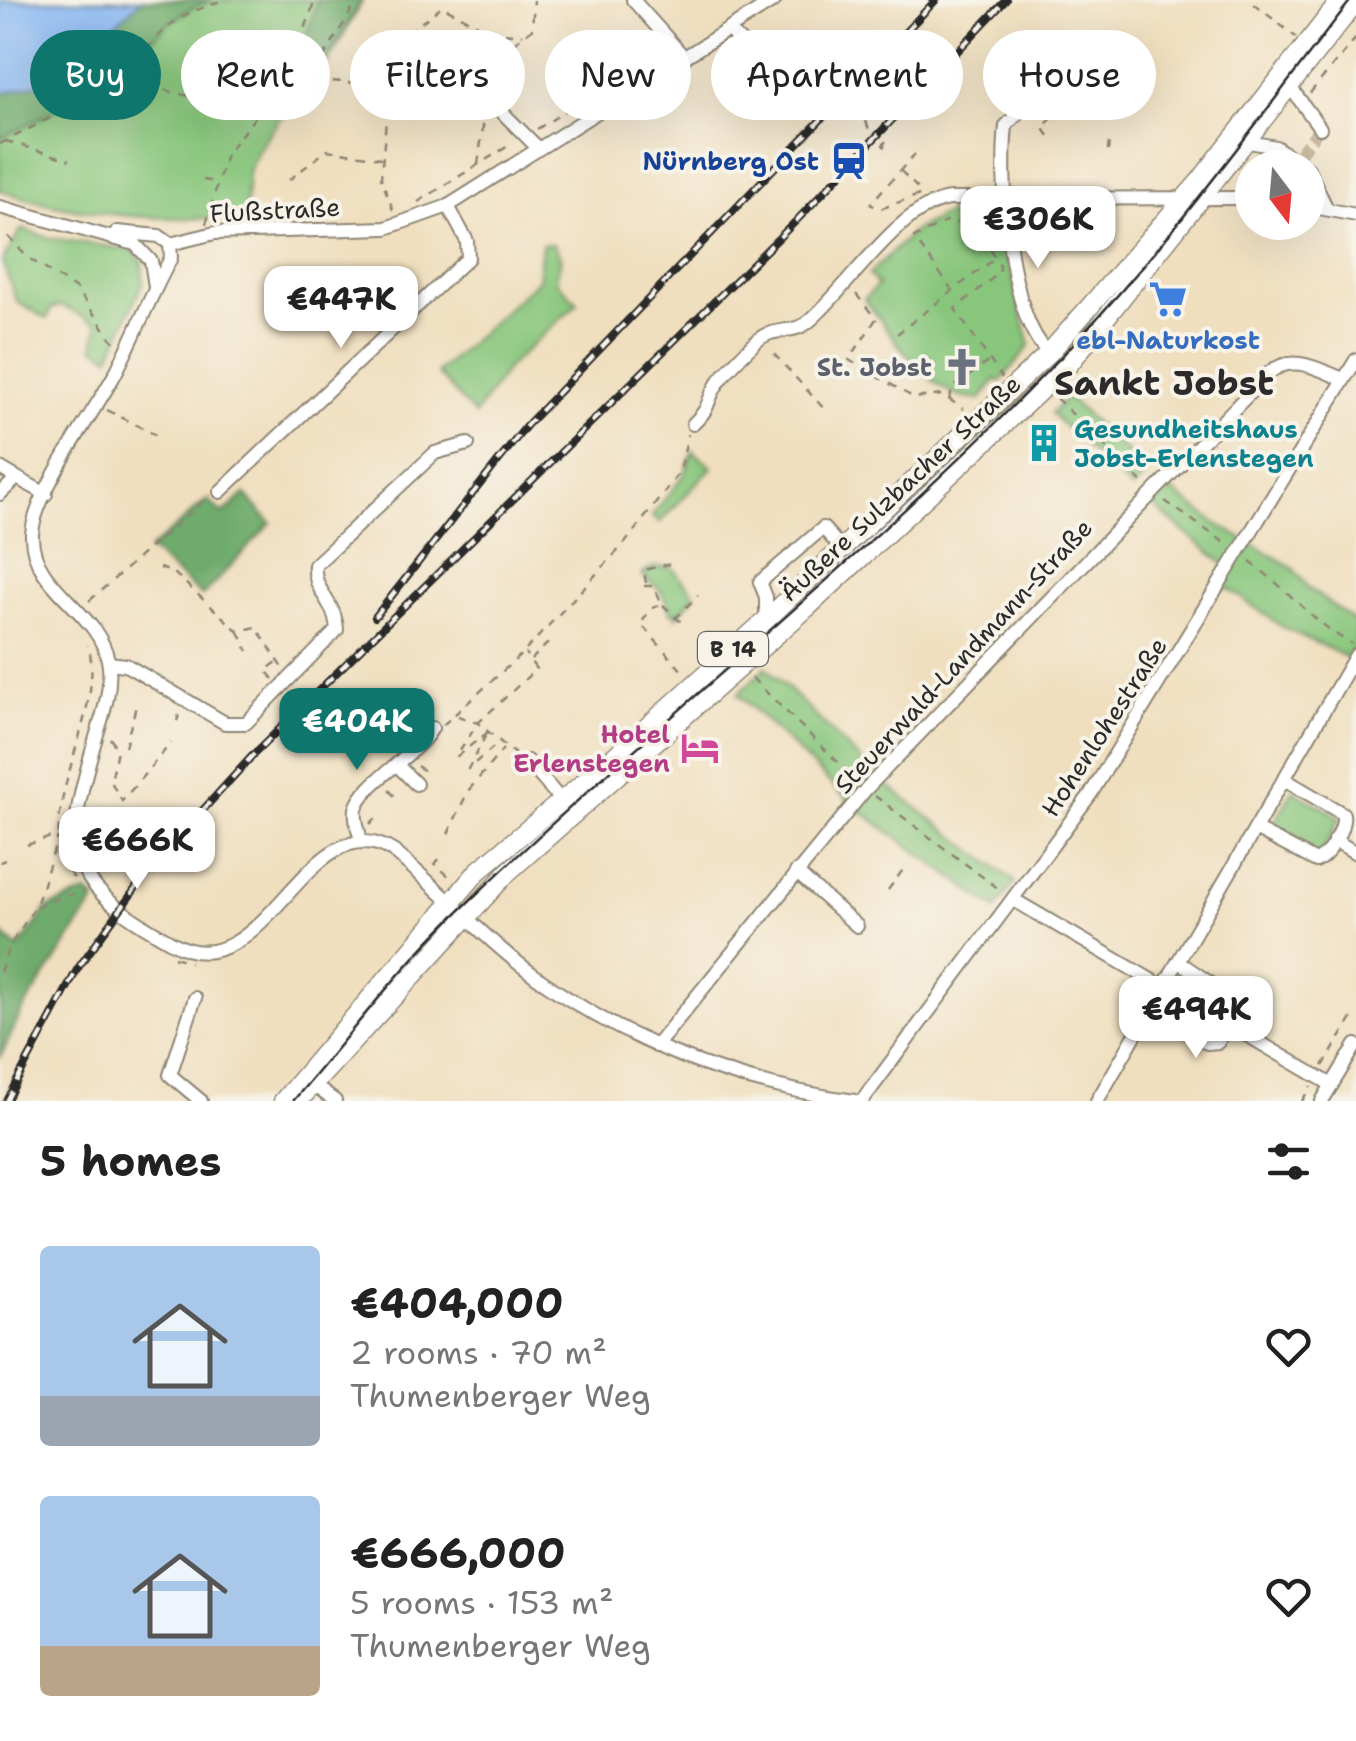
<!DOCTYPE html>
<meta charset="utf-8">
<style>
:root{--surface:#fff;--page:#f6f6f6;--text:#222;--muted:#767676;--accent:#0f766e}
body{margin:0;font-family:"Shantell Sans",sans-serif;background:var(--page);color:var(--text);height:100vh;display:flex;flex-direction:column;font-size:38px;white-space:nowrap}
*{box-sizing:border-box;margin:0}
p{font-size:32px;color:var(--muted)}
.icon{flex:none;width:55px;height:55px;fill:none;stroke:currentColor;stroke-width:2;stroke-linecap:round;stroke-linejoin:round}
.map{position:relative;height:1101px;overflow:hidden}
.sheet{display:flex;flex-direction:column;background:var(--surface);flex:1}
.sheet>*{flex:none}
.guide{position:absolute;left:30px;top:30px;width:1298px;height:90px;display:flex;gap:20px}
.needle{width:65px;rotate:164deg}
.buttons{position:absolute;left:1235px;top:150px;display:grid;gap:20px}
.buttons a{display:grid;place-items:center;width:90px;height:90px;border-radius:50%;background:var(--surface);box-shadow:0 10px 40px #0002;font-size:50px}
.price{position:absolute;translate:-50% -85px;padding:0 22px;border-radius:20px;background:#fff;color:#222;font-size:32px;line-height:65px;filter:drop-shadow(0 2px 5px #0008)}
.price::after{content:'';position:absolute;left:50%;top:60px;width:30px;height:22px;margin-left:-15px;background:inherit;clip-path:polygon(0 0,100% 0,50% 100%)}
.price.current{background:var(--accent);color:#fff}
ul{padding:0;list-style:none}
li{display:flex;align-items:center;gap:30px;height:250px;padding:0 40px}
li span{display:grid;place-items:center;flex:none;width:280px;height:200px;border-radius:10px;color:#555}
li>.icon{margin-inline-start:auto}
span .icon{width:120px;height:120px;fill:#fffc;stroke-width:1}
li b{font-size:42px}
h2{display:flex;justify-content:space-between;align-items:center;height:120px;padding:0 40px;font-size:42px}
.tag{padding:0 35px;border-radius:45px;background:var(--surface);box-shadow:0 10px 40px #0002;font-size:35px;line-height:90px}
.tag.current{background:var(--accent);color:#fff}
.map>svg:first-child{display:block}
.green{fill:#88c67c;stroke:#5a7854;stroke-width:2.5}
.forest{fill:#6eab6c;stroke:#4c6b4c;stroke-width:2.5}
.water{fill:#88b8f4;stroke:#5a7290;stroke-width:2.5}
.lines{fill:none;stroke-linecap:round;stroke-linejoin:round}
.minor-tunnel{stroke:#c9bba1;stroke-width:12;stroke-dasharray:12 6;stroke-linecap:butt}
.minor-casing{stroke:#8e8575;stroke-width:16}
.major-casing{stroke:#8e8575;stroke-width:21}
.path{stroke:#8e8575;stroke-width:2.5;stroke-dasharray:8 8;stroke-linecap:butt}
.minor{stroke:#fff;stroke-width:12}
.major{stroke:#fff;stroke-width:18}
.tram{stroke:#2b2b2b;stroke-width:2.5}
.rail-casing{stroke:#2b2b2b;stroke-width:8}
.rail{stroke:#f7f3e8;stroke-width:4;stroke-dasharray:11;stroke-linecap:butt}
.labels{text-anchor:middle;stroke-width:8;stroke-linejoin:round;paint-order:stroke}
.shield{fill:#f7f3e8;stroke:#686764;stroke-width:2.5}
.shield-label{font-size:22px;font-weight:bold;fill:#2b2b2b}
.transit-label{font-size:25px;font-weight:bold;fill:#164399;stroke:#f7f3e8;text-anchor:end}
.street-label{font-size:25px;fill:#2b2b2b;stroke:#f7f3e8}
.shop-label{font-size:25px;font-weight:bold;fill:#366cbe;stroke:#f7f3e8}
.worship-label{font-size:25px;font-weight:bold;fill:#5b616d;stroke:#f7f3e8;text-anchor:end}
.culture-label{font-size:25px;font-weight:bold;fill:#0d838f;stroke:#f7f3e8;text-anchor:start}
.hotel-label{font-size:25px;font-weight:bold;fill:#b23c85;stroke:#f7f3e8;text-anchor:end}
.district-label{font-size:35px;font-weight:bold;fill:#2b2b2b;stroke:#f7f3e8}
</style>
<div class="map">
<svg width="1356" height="1101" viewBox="0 0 1356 1101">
<rect width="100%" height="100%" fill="#f7f3e8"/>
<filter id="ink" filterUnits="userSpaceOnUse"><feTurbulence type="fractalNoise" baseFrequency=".01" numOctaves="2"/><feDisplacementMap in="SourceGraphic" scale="20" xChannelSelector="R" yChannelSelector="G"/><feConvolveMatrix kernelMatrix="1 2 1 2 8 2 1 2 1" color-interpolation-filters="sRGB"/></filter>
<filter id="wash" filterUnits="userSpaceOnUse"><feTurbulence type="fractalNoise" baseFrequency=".0048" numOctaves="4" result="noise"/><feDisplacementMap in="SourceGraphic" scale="40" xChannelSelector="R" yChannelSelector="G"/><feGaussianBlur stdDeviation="2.25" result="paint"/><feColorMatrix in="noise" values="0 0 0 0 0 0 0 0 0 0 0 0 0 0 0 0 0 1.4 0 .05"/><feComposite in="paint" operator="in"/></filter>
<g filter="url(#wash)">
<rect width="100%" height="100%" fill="#f0dfbf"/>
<!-- green -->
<g class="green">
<path d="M 141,0 L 363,0 L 310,94 L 280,118 L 259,148 L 248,172 L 245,219 C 162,219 80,218 0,190 L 0,94 L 58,79 Z"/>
<path d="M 950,212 L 980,213 L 985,222 L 998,219 L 1030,346 L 1000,382 L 996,379 L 981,399 C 931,402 893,334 864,299 L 878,285 L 869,274 L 915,230 Z"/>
<path d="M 22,229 L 49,238 L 132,250 L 142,261 L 143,283 L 110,356 L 94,347 L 98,324 L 62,306 L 52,308 L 47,319 L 17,302 L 2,261 Z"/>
<path d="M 542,244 L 553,244 L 561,258 L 556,281 L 578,303 L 508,367 L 475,415 L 437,373 L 538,280 Z"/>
<path d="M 1067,397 L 1149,472 L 1132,489 L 1051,414 Z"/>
<path d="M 693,451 L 712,467 L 660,522 L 652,516 L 684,475 Z"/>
<path d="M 1168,488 L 1217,524 L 1292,567 L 1308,588 L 1356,623 L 1356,644 L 1348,658 L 1284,628 L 1222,584 L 1230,569 L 1152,505 Z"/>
<path d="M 671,567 L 695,594 L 676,618 L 678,612 L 671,613 L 661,591 L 642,575 L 651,568 Z"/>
<path d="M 766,667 L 879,779 L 1015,882 L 996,909 L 854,806 L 738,694 Z"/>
<path d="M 1293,790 L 1340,817 L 1322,854 L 1316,857 L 1270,831 Z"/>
<path d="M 1186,972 L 1231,1005 L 1218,1033 L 1207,1036 L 1162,1010 Z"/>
</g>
<!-- forest -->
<g class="forest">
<path d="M 141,0 L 211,0 C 159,19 158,41 121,69 C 85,97 40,117 0,139 L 0,94 L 58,79 Z"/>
<path d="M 318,0 L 362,0 L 318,74 L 296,70 Z"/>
<path d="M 245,494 L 271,523 L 202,596 L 149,550 L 207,500 L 223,514 Z"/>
<path d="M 87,893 L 96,900 L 22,1011 L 0,1058 L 0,932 L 18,948 L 48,908 Z"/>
</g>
<!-- water -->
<path class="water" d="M 0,0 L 141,0 L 58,79 L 0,94 Z"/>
</g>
<g filter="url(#ink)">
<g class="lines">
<!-- minor-tunnel -->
<path class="minor-tunnel" d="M 1300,153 L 1320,128"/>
<!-- minor casing -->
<g class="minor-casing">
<g id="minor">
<path d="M 633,0 L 685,58"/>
<path d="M 728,30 L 790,87"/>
<path d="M 1044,84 L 1006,126 C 1000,181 1008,317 1049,353"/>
<path d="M 1291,88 L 1320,128"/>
<path d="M 487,96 L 491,61 L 472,59 L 464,67 L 464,74 L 538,148"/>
<path d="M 1249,142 L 1276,147 L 1305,168"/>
<path d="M 1308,169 L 1327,209"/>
<path d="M 1308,206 L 1356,215"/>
<path d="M 0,207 L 135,244 L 151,261 L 155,287"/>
<path d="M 117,232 L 159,236 L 170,244"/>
<path d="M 170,244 L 171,258 C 150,296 135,336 115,374 C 94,413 34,493 32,534 C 30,587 98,610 108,660 C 113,683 104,712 97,734 C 63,850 59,880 173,943 C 265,995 307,798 393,851 C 435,885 471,925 513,959 C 611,1038 731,1084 855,1101"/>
<path d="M 170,244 L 215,233 L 386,228 L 448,206 L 775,0"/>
<path d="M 693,424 C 712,406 705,404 716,386 C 726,371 744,353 758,340 C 772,327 793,334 807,323 C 847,291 898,205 950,199 L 1252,198"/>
<path d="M 0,468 L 17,478"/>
<path d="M 220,492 L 468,258 L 467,241 L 448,206"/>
<path d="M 0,494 L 17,478 L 46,494"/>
<path d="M 766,620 L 766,597 L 760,582 L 823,528 L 843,550"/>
<path d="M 109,663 L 126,665 L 225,723 L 246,723 L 337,630 C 336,602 312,590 315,565 L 435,453 L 468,444"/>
<path d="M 527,761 L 561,800"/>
<path d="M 398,766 L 416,784"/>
<path d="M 1255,829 L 1316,861 C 1330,855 1345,828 1343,814 L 1284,779"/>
<path d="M 1334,840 L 1356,853"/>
<path d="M 361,841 C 359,831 354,819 356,809 C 362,783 417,755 432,728"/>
<path d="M 796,872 L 857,926"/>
<path d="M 1014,900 L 1163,987"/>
<path d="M 195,998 L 170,1075 L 201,1101"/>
<path d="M 1149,1011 L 1207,1043 L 1218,1042 L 1238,1002 L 1179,962"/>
<path d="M 1228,1024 L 1332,1085"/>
<path d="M 656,1046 L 866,789 L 1269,373 C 1292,353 1318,369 1343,379"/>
<path d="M 309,1082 L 335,1101"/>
<path d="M 862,1101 L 1090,795 L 1356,360"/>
<path d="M 1097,1101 L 1356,655"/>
<path d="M 1322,1101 L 1356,1045"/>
</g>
</g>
<!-- major casing -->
<g class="major-casing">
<g id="major">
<path d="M 302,1097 L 508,872 L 809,606 L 1070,363 L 1356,2"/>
<path d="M 283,1101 L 478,871 L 607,763 L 766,620 L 1049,353 L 1199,182 L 1341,0"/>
</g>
</g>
<!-- path -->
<g class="path">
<path d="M 1254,4 L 1296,37"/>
<path d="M 498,52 L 498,35"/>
<path d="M 501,53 L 532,29 L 534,0"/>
<path d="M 421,59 L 452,65"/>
<path d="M 315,71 L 358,0"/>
<path d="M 291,73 L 314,72 L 316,80 L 388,85"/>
<path d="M 119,76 C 164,93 208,98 254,113"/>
<path d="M 753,86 L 760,75"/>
<path d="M 1310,93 L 1356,38"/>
<path d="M 866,121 L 869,130"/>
<path d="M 537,129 L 662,51"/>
<path d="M 1049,136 L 1043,127 L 1083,88 L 1084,86 L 1084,82 L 1081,82 L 1079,86 L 1102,99"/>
<path d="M 6,141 L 70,160"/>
<path d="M 886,141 L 883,145 L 889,151"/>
<path d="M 0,144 L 88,98 L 126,71 L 164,30 L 189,13 L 223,0"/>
<path d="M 1108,151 L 1109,140"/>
<path d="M 915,154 L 870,204 L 880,209 L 922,194"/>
<path d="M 478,164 L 485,112"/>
<path d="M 901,171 L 923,194"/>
<path d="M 203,180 L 216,182"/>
<path d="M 289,180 L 327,150 L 381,158"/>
<path d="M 418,202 L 513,143"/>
<path d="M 393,210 L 381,178 L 389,85 L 418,59 L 412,30 L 442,6 L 491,32 L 523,35"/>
<path d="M 206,224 L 226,154 L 290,73 L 315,0"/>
<path d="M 8,236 L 27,257 L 76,289 L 117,346"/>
<path d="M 953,291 L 914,238 L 947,221 L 976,226 L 1000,266 L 999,273 L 955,309 L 1002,378"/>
<path d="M 856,294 L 876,319 L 849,360 L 914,398 L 942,395 L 964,409"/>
<path d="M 897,334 L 995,258"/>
<path d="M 774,354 L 827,412"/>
<path d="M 1056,398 L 1143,483"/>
<path d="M 949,400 L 953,388 L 989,361"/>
<path d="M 107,410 L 156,435"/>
<path d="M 1165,501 L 1228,545"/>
<path d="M 1250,562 C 1287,588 1312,622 1352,644"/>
<path d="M 159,568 L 173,572 L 238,631 L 256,627 L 283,668"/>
<path d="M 646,583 L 644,570 L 669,564"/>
<path d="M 644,586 L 653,586 L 662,604 L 650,609 L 641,624 L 683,672"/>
<path d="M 89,601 L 210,495"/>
<path d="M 663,605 L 681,622"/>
<path d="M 675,619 L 698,595"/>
<path d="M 239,632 L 248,651"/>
<path d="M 531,660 L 547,644 L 551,647"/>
<path d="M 752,678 L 857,781"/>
<path d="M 273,679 L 266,670 L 277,662"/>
<path d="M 458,716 L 478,723 L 516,755"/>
<path d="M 177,721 L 179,715"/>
<path d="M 443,725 L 524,652 L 625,543 L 680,472 L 688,434"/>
<path d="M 488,732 L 456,757 L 478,723 L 536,669 L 525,653"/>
<path d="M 486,735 L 468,769 L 497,744"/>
<path d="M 110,738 L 117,749 L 111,782 L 122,801 L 171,743"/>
<path d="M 125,747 L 136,706"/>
<path d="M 417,766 L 428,773"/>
<path d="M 389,790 L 398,800"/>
<path d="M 875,796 L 1000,890"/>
<path d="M 370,824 L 379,815"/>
<path d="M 448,834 L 468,791 L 503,749"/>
<path d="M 27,845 L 57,835"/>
<path d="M 439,859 L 435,864 L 451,878"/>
<path d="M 0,862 L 5,860"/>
<path d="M 74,878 C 26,821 109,713 88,645"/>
<path d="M 888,890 L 905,867"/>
<path d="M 36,906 L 84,890"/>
<path d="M 174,957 L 190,962"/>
<path d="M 0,972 L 9,947 L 36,906 L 58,837"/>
<path d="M 1323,1066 L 1356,1012"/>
<path d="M 1302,1101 L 1311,1086"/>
</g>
<!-- minor -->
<use href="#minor" class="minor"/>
<!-- major -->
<use href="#major" class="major"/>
<!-- tram -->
<path class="tram" d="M 293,1101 C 348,1037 399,968 460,910 C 661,716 884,545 1076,341 C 1177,234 1261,115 1351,0"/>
<!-- rail casing -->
<g class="rail-casing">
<g id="rail">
<path d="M 375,617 L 527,425 L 936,0"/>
<path d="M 6,1101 L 78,968 L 151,867 L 253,755 L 798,219 L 1006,0"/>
</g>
</g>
<!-- rail -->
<use href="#rail" class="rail"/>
</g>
</g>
<!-- icons -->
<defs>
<g id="station-bare" transform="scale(3)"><path d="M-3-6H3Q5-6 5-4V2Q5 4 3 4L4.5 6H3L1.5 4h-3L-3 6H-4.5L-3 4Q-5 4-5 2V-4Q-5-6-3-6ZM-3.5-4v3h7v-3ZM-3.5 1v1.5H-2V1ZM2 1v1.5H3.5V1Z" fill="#1a4fb4" stroke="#f7f3e8" stroke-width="2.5" paint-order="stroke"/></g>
<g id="supermarket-bare" transform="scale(3)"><path d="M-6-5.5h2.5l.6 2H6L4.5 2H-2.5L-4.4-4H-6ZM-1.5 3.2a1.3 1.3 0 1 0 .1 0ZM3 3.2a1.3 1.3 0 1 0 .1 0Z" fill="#3f7fe0" stroke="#f7f3e8" stroke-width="2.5" paint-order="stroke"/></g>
<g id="church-bare" transform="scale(3)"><path d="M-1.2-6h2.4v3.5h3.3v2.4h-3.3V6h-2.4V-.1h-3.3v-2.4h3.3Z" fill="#6b7280" stroke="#f7f3e8" stroke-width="2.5" paint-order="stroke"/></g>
<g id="building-bare" transform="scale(3)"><path d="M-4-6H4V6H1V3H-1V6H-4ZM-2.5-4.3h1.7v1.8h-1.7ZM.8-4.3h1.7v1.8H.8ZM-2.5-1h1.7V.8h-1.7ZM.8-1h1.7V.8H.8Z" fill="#0f9aa8" stroke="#f7f3e8" stroke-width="2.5" paint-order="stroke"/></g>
<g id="hotel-bare" transform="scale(3)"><path d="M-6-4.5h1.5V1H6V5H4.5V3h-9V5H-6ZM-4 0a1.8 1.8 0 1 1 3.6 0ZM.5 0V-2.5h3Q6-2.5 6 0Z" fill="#d1479c" stroke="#f7f3e8" stroke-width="2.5" paint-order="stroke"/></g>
</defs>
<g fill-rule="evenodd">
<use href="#station-bare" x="849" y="161"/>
<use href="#supermarket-bare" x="1168" y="299"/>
<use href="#church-bare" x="962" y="367"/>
<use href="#building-bare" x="1044" y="443"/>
<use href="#hotel-bare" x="700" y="748"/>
</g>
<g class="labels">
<!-- shield labels -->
<rect class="shield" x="698" y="632" width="70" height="34" rx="8"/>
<g class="shield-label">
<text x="733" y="657">B 14</text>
</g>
<!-- transit labels -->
<g class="transit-label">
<text x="819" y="170">Nürnberg Ost</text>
</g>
<!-- street labels -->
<g class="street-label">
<text transform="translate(275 210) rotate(-3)" y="9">Flußstraße</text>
<text transform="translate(900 488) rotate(-43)" y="9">Äußere Sulzbacher Straße</text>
<text transform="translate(963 656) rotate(-47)" y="9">Steuerwald-Landmann-Straße</text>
<text transform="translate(1104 727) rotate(-57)" y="9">Hohenlohestraße</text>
</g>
<!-- shop labels -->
<g class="shop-label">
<text x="1168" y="349">ebl-Naturkost</text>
</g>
<!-- worship labels -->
<g class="worship-label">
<text x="932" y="376">St. Jobst</text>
</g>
<!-- culture labels -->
<g class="culture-label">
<text x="1074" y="438">Gesundheitshaus<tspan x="1074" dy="29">Jobst-Erlenstegen</tspan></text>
</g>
<!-- hotel labels -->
<g class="hotel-label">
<text x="670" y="743">Hotel<tspan x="670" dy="29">Erlenstegen</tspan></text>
</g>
<!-- district labels -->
<g class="district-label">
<text x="1164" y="395">Sankt Jobst</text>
</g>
</g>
</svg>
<div class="buttons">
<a><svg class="needle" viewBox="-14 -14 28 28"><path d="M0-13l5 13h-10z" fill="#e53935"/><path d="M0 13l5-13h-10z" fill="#767676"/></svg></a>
</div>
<b class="price" style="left:1038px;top:271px">€306K</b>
<b class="price" style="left:341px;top:351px">€447K</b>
<b class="price current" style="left:357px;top:773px">€404K</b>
<b class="price" style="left:137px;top:892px">€666K</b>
<b class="price" style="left:1196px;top:1061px">€494K</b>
<div class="guide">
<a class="tag current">Buy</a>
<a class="tag">Rent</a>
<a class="tag">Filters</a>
<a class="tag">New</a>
<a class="tag">Apartment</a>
<a class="tag">House</a>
</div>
</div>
<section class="sheet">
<h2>5 homes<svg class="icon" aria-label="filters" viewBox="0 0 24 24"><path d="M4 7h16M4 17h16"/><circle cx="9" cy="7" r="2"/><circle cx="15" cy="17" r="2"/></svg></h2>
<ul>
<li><span style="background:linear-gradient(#a9c7e8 75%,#9aa5b1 0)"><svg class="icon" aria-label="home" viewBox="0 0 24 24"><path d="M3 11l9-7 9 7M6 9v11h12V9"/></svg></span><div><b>€404,000</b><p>2 rooms · 70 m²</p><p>Thumenberger Weg</p></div><svg class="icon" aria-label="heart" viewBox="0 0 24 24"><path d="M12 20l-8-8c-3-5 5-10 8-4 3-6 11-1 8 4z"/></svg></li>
<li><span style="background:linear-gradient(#a9c7e8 75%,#b9a48a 0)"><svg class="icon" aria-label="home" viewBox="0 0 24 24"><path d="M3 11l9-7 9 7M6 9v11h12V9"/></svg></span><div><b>€666,000</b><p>5 rooms · 153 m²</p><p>Thumenberger Weg</p></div><svg class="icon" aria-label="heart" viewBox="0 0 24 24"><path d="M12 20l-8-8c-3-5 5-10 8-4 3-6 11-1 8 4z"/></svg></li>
</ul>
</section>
